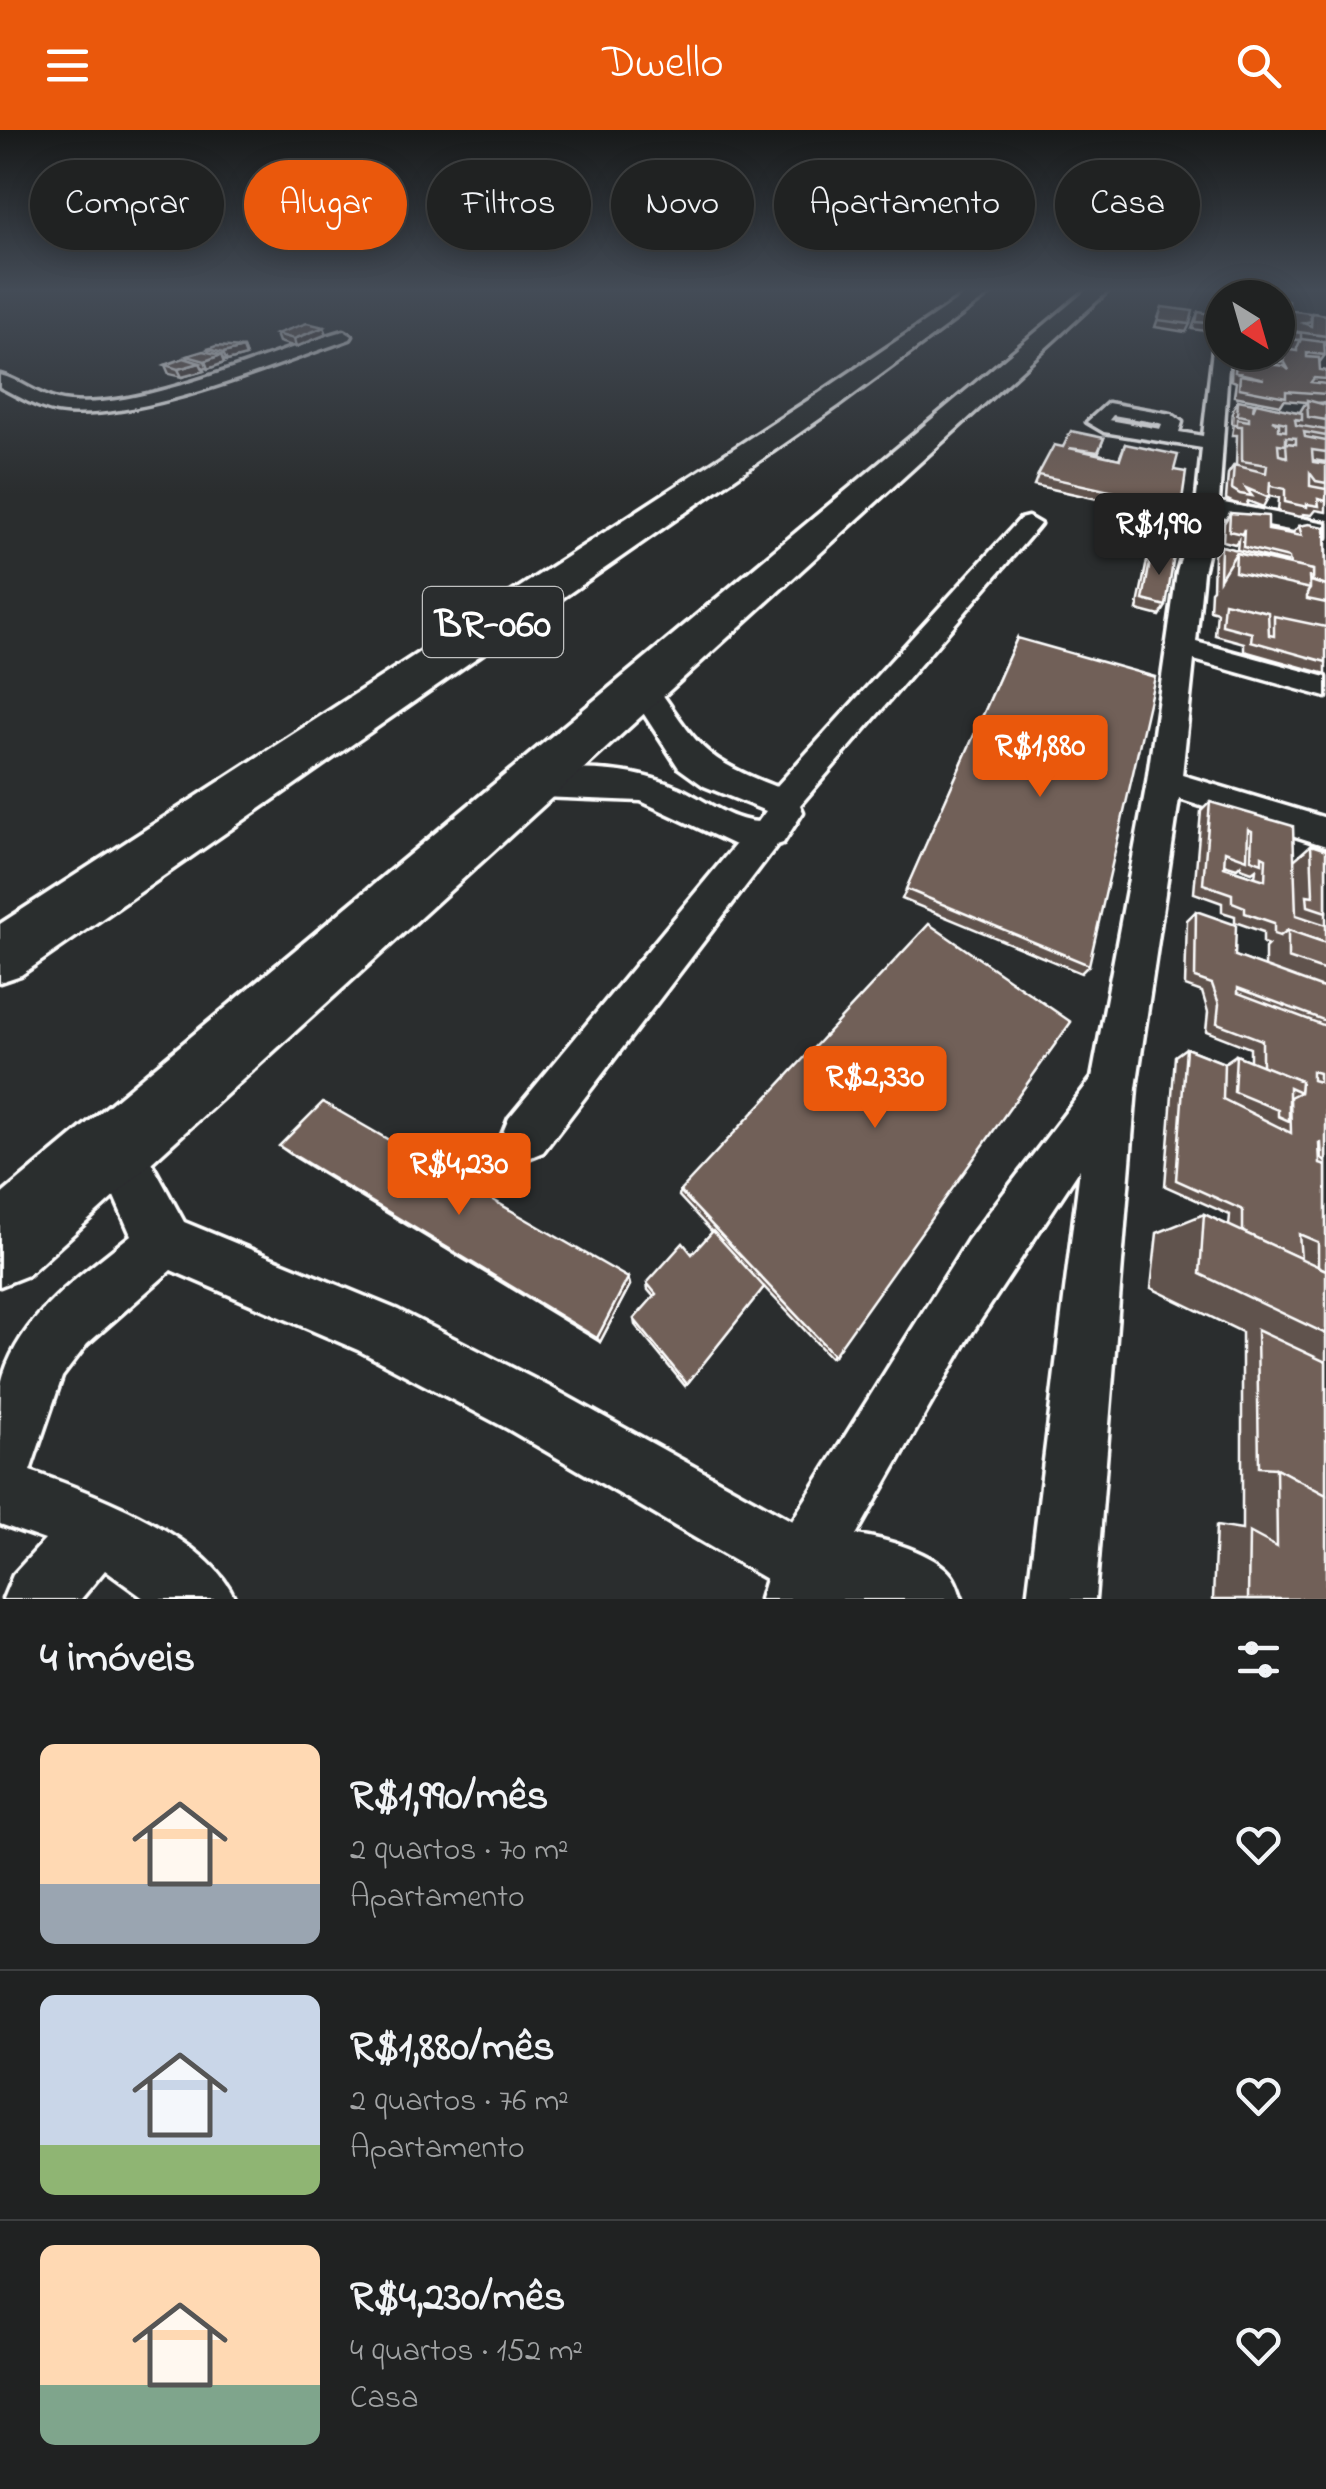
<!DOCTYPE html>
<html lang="pt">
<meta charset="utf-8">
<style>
:root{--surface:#202222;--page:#2d2f2f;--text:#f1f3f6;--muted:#a2a4a5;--line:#3d3f40;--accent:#ea580c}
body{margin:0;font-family:"Indie Flower",sans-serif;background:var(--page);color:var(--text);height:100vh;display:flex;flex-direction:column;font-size:38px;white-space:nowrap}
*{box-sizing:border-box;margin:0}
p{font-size:32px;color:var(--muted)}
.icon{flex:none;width:55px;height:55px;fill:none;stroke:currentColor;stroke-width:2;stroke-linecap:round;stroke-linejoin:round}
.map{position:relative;height:1469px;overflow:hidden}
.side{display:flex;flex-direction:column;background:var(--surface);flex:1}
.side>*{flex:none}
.banner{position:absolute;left:30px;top:30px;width:1268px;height:90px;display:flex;gap:20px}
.needle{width:65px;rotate:143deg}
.controls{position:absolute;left:1205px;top:150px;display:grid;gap:20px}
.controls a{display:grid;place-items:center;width:90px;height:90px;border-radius:50%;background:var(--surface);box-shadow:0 5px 25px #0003,0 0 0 2px var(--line);font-size:50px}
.price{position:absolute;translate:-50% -85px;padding:0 22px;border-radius:10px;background:var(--accent);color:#fff;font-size:32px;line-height:65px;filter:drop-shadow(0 2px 5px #0008)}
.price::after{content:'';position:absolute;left:50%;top:60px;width:30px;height:22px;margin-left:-15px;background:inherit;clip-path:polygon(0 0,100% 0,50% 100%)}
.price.active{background:#222;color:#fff}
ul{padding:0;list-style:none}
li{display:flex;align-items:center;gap:30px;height:250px;padding:0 40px}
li+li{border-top:2px solid var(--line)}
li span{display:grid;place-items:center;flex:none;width:280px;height:200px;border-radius:15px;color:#555}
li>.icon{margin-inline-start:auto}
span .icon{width:120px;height:120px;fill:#fffc;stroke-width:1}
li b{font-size:42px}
h2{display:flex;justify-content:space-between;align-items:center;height:120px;padding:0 40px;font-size:42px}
.chip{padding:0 35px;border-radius:45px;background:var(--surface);box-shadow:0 5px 25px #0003,0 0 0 2px var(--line);font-size:35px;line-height:90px}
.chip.active{background:var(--accent);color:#fff}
header{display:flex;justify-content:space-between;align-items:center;height:130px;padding:0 40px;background:var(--accent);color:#fff;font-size:45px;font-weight:600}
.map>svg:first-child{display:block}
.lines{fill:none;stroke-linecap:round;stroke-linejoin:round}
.minor-casing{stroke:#fff;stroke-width:7}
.highway-casing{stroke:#fff;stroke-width:7}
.minor{fill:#2a2d2e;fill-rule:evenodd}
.highway{fill:#2a2d2e;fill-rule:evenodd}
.wall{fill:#61534d;stroke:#fff;stroke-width:2.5;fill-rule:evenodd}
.shaded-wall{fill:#4f433e;stroke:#fff;stroke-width:2.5}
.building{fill:#716059;stroke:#fff;stroke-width:2.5;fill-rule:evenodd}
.labels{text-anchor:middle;stroke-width:10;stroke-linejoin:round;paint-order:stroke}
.shield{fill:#2a2d2e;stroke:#bfc0c0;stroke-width:2.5}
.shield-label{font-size:40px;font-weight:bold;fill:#fff}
</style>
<header><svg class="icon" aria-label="menu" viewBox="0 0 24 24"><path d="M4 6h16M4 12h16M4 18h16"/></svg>Dwello<svg class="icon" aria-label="search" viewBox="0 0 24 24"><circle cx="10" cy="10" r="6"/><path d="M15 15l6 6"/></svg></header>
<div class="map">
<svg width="1326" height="1469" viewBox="0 0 1326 1469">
<rect width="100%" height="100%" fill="#2a2d2e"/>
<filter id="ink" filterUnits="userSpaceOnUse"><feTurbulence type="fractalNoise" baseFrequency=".01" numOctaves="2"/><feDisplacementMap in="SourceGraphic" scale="20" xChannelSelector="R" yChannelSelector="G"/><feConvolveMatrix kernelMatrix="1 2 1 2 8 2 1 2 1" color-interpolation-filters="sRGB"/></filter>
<g filter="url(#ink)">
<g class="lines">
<!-- minor casing -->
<g class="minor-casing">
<g id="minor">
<path d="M 344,201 L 352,206 L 350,209 C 274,235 135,294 57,282 C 37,278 18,266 0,257 L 0,245 C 20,250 37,265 57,270 C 129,287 271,221 344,201 Z"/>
<path d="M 1222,206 L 1222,222 L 1229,222 L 1219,372 L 1326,393 L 1326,407 L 1216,386 L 1203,442 L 1196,512 L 1326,547 L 1326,567 L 1194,530 L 1182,645 L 1326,688 L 1326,716 L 1179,669 L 1136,958 L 1095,1469 L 1027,1469 L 1080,1039 L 968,1209 L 856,1405 C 883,1408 936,1423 952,1446 C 957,1453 959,1462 962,1469 L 760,1469 L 766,1449 L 508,1299 L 358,1220 L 171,1140 L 87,1214 L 62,1247 L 30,1341 C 91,1362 209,1406 235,1469 L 145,1469 L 105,1440 L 81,1469 L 3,1469 L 13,1445 L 45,1410 L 0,1394 C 0,1356 0,1287 1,1254 C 18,1186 80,1147 131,1105 L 92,1016 L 99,999 L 116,992 L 133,999 L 184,1092 L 398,1180 L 550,1257 L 792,1391 L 968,1110 L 1092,948 L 1147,652 L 1177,442 L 1196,377 L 1202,318 L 1104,302 L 1087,292 L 1108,273 L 1171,284 L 1182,292 L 1179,302 L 1203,306 L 1214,211 ZM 1113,285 L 1159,293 L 1162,294 L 1160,299 L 1109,290 Z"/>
<path d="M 1028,387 L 1040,394 L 1036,399 L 800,675 L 803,682 L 783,713 L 777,715 L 543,1022 L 526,1029 L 509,1022 L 502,1005 L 509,988 L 735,715 L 641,671 L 516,666 L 511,657 L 516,648 C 564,634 633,637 679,658 C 705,670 729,690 758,692 L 766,681 L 704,656 L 679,638 L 627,558 L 631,551 L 653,551 C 698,615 700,628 776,657 L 1020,389 Z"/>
</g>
</g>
<!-- highway casing -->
<g class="highway-casing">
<g id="highway">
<path d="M 974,159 L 997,159 L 838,276 L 21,845 L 0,852 L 0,794 L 818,264 Z"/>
<path d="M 1088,159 L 1110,159 L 28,1145 L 0,1156 L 0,1066 Z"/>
</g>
</g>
<!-- minor -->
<use href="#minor" class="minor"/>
<!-- highway -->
<use href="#highway" class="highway"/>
</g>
<!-- wall -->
<g class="wall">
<path d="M 1278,170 L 1289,177 L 1287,180 L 1310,187 L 1312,183 L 1326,185 L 1326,215 L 1324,214 L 1325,225 L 1319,233 L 1320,240 L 1326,241 L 1326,272 L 1318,273 L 1326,275 L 1326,332 L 1313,330 L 1313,332 L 1326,334 L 1326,382 L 1316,380 L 1312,385 L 1303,384 L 1301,387 L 1278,382 L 1279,368 L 1269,366 L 1263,377 L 1248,371 L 1246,376 L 1234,373 L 1226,369 L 1228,344 L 1234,335 L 1236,335 L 1237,305 L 1232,305 L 1234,294 L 1232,294 L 1233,279 L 1238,270 L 1254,278 L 1300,282 L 1306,272 L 1284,270 L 1281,275 L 1234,266 L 1236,252 L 1231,250 L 1232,228 L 1235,222 L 1278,222 Z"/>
<path d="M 1162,177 L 1190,194 L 1186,202 L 1155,197 Z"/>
<path d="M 1198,182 L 1209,193 L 1205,201 L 1192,199 Z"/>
<path d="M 276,204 L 327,204 L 296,217 L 279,212 Z"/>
<path d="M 243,218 L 246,226 L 227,231 L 223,230 L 224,233 L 208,239 L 202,237 L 204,241 L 182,247 L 169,244 L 165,235 L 189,230 L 187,226 L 209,222 L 208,219 Z"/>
<path d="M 1104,308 L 1098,324 L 1119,329 L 1125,314 L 1174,340 L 1181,377 L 1175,386 L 1034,355 L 1038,345 L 1063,317 Z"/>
<path d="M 1230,383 L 1268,400 L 1292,404 L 1299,396 L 1326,404 L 1326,544 L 1244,521 L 1244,513 L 1215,505 L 1217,482 L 1210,480 L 1211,461 L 1213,459 L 1214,425 L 1221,416 L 1237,420 L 1238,410 L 1235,414 L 1223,411 L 1224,393 Z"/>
<path d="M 1152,421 L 1166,476 L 1160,486 L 1137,480 L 1147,431 Z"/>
<path d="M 1017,508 L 1089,835 L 1081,843 L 902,769 Z"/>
<path d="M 1210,672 L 1294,730 L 1311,715 L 1326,720 L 1326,1469 L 1213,1469 L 1216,1396 L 1242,1400 L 1242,1202 L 1151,1158 L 1157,1103 L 1204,1084 L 1229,1096 L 1230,1085 L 1165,1056 L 1175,926 L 1186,918 L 1224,933 L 1236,925 L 1250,931 L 1250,918 L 1206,901 L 1208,882 L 1202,862 L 1185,856 L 1187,790 L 1196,781 L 1235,826 L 1265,837 L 1265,818 L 1268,815 L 1263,813 L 1263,802 L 1235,792 L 1235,786 L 1222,782 L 1222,773 L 1194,763 L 1201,681 ZM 1224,734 L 1237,738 L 1241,734 L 1241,738 L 1252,742 L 1256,739 L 1255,747 L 1224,737 Z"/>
<path d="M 279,1016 L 628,1148 L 630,1155 L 600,1212 L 296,1028 Z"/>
<path d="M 680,1061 L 834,1225 L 830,1227 L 764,1157 L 685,1256 L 635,1195 L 634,1189 L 654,1167 L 648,1160 L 647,1153 L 692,1124 L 712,1102 L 679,1066 Z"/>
</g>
<!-- shaded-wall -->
<g class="shaded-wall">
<path d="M 324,197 L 327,204 L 296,217 L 294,209 Z"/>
<path d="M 243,218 L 246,226 L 227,231 L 223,223 Z"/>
<path d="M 221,225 L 224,233 L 208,239 L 205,231 Z"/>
<path d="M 200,233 L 204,241 L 182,247 L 178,239 Z"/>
<path d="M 628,1148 L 630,1155 L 600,1212 L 597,1208 Z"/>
</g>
<!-- building -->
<g class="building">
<path d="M 1278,170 L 1289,171 L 1289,177 L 1278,176 Z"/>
<path d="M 1162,177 L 1193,181 L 1190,194 L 1158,190 Z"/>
<path d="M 1287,180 L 1310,183 L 1311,191 L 1303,193 L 1311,196 L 1312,183 L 1326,185 L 1326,206 L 1278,199 L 1278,192 L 1285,193 L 1284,186 Z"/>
<path d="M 1198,182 L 1211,184 L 1209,193 L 1196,192 Z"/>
<path d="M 307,193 L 324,197 L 294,209 L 276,204 Z"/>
<path d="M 1278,200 L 1301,203 L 1301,210 L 1278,209 Z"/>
<path d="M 1301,209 L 1324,212 L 1325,225 L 1307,223 L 1307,227 L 1319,228 L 1320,240 L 1326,241 L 1326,249 L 1314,248 L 1311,252 L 1326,254 L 1326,264 L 1286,261 L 1286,267 L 1239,258 L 1240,245 L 1264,249 L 1235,242 L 1237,222 L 1278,222 L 1278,218 L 1280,219 L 1284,225 L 1284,219 L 1297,221 L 1297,218 ZM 1284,231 L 1289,240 L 1284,236 L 1268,234 Z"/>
<path d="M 216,216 L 243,218 L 223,223 L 208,219 Z"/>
<path d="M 203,221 L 221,225 L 205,231 L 187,226 Z"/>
<path d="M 184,228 L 200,233 L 178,239 L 165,235 Z"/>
<path d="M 1238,270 L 1254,273 L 1253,280 L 1256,273 L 1302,283 L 1302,290 L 1295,289 L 1296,295 L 1326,300 L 1326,306 L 1304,302 L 1305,307 L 1326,311 L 1326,322 L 1312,320 L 1313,332 L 1326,334 L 1326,353 L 1316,351 L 1310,343 L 1310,356 L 1326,359 L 1326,371 L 1318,369 L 1319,376 L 1307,374 L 1307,377 L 1285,372 L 1285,359 L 1271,356 L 1270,351 L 1269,368 L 1246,358 L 1252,366 L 1240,364 L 1232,359 L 1234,335 L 1266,343 L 1267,335 L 1242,331 L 1242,296 L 1237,296 L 1237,289 L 1249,291 L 1249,287 L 1237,285 ZM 1272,290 L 1286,293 L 1286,301 L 1279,300 L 1279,294 ZM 1286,307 L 1296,308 L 1296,314 L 1286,313 L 1287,327 L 1279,325 L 1278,314 L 1286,315 Z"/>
<path d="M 1307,270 L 1326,275 L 1326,290 L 1308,287 Z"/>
<path d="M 1071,301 L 1104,308 L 1098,322 L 1069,318 L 1120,329 L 1125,314 L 1178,325 L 1174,340 L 1186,342 L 1181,377 L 1038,345 L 1054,315 L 1063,317 Z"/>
<path d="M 1230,383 L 1268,386 L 1268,400 L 1302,406 L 1299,396 L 1309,394 L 1325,397 L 1326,456 L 1311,451 L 1313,448 L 1313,440 L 1290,435 L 1289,428 L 1243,417 L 1244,399 L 1242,404 L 1229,401 Z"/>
<path d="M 1221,416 L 1287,432 L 1287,434 L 1236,423 L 1220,449 Z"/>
<path d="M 1152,421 L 1174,426 L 1166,476 L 1143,470 Z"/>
<path d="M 1236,423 L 1313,440 L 1313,448 L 1309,447 L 1310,459 L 1235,442 Z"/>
<path d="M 1311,451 L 1326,456 L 1326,473 L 1307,469 L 1307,463 L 1310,459 L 1310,453 Z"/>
<path d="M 1224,472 L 1268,482 L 1269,505 L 1274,506 L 1274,486 L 1326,497 L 1326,532 L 1251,511 L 1252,503 L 1222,495 Z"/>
<path d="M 1017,508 L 1155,547 L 1089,835 L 906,759 Z"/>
<path d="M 1210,672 L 1293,696 L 1296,785 L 1326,795 L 1326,813 L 1288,800 L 1280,806 L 1274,804 L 1274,793 L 1245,783 L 1245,777 L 1232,772 L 1232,764 L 1203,754 ZM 1248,699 L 1252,701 L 1251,729 L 1262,733 L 1262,726 L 1266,728 L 1265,750 L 1224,737 L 1225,721 L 1247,729 Z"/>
<path d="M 1311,715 L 1326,720 L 1326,782 L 1308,776 L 1307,765 L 1313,766 Z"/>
<path d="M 1196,781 L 1236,795 L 1235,826 L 1326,859 L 1326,891 L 1238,858 L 1238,863 L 1326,896 L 1326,1033 L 1322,1029 L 1321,1013 L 1319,1013 L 1320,1034 L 1326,1036 L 1326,1140 L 1318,1136 L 1318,1112 L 1299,1104 L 1301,1129 L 1243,1102 L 1243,1080 L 1176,1050 L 1186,918 L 1224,933 L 1223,969 L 1291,1003 L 1290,967 L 1300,962 L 1301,951 L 1262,936 L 1262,910 L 1217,893 L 1219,874 L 1212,854 L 1195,848 ZM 1312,941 L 1319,943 L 1319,952 L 1312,950 Z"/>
<path d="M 929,794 L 1071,892 L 834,1225 L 680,1061 Z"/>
<path d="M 1288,800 L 1326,813 L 1326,841 L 1288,828 Z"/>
<path d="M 1236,925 L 1301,951 L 1300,962 L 1289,957 L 1289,991 L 1278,986 L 1278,980 L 1234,962 Z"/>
<path d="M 323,972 L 628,1148 L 597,1208 L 279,1016 Z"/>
<path d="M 1204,1084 L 1326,1140 L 1326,1204 L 1200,1144 Z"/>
<path d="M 713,1101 L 764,1157 L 687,1254 L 634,1189 L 656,1164 L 647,1153 L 683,1113 L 692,1124 Z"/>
<path d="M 1257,1200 L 1326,1232 L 1326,1365 L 1276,1338 L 1259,1337 Z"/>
<path d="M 1276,1338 L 1326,1365 L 1326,1469 L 1248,1469 L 1249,1402 L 1277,1417 Z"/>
</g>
</g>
<!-- sky -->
<linearGradient id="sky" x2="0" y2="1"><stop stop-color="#171919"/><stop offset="0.44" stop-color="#444c57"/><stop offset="1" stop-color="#444c57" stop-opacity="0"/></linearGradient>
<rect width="1326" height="364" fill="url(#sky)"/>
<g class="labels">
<!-- shield labels -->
<rect class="shield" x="423" y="457" width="140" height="70" rx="8"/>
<g class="shield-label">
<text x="493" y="506">BR-060</text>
</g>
</g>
</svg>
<div class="controls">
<a><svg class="needle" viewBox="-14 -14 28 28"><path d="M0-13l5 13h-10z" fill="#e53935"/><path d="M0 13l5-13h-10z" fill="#a2a4a5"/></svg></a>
</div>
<b class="price active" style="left:1159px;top:448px">R$1,990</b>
<b class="price" style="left:1040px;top:670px">R$1,880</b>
<b class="price" style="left:875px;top:1001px">R$2,330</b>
<b class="price" style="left:459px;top:1088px">R$4,230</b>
<div class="banner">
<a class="chip">Comprar</a>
<a class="chip active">Alugar</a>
<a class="chip">Filtros</a>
<a class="chip">Novo</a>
<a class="chip">Apartamento</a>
<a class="chip">Casa</a>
</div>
</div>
<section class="side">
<h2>4 imóveis<svg class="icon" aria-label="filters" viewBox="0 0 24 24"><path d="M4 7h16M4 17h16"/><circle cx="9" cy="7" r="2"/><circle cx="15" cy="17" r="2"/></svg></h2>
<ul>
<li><span style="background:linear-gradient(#ffd9b3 70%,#9aa5b1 0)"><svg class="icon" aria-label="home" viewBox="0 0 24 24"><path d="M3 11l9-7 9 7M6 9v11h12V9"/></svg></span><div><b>R$1,990/mês</b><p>2 quartos · 70 m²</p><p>Apartamento</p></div><svg class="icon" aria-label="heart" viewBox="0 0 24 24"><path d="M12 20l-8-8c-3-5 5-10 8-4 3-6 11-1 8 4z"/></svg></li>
<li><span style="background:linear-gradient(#c9d6e8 75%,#8fb573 0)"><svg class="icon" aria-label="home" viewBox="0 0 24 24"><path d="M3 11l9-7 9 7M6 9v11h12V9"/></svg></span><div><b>R$1,880/mês</b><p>2 quartos · 76 m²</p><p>Apartamento</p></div><svg class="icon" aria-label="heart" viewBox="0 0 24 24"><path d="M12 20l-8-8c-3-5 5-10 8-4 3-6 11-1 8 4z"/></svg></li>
<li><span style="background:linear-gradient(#ffd9b3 70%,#7fa58c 0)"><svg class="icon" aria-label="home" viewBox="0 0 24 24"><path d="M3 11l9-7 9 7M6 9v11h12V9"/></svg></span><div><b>R$4,230/mês</b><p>4 quartos · 152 m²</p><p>Casa</p></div><svg class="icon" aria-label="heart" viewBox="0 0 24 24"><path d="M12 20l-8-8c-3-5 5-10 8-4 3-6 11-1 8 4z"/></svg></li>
</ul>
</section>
